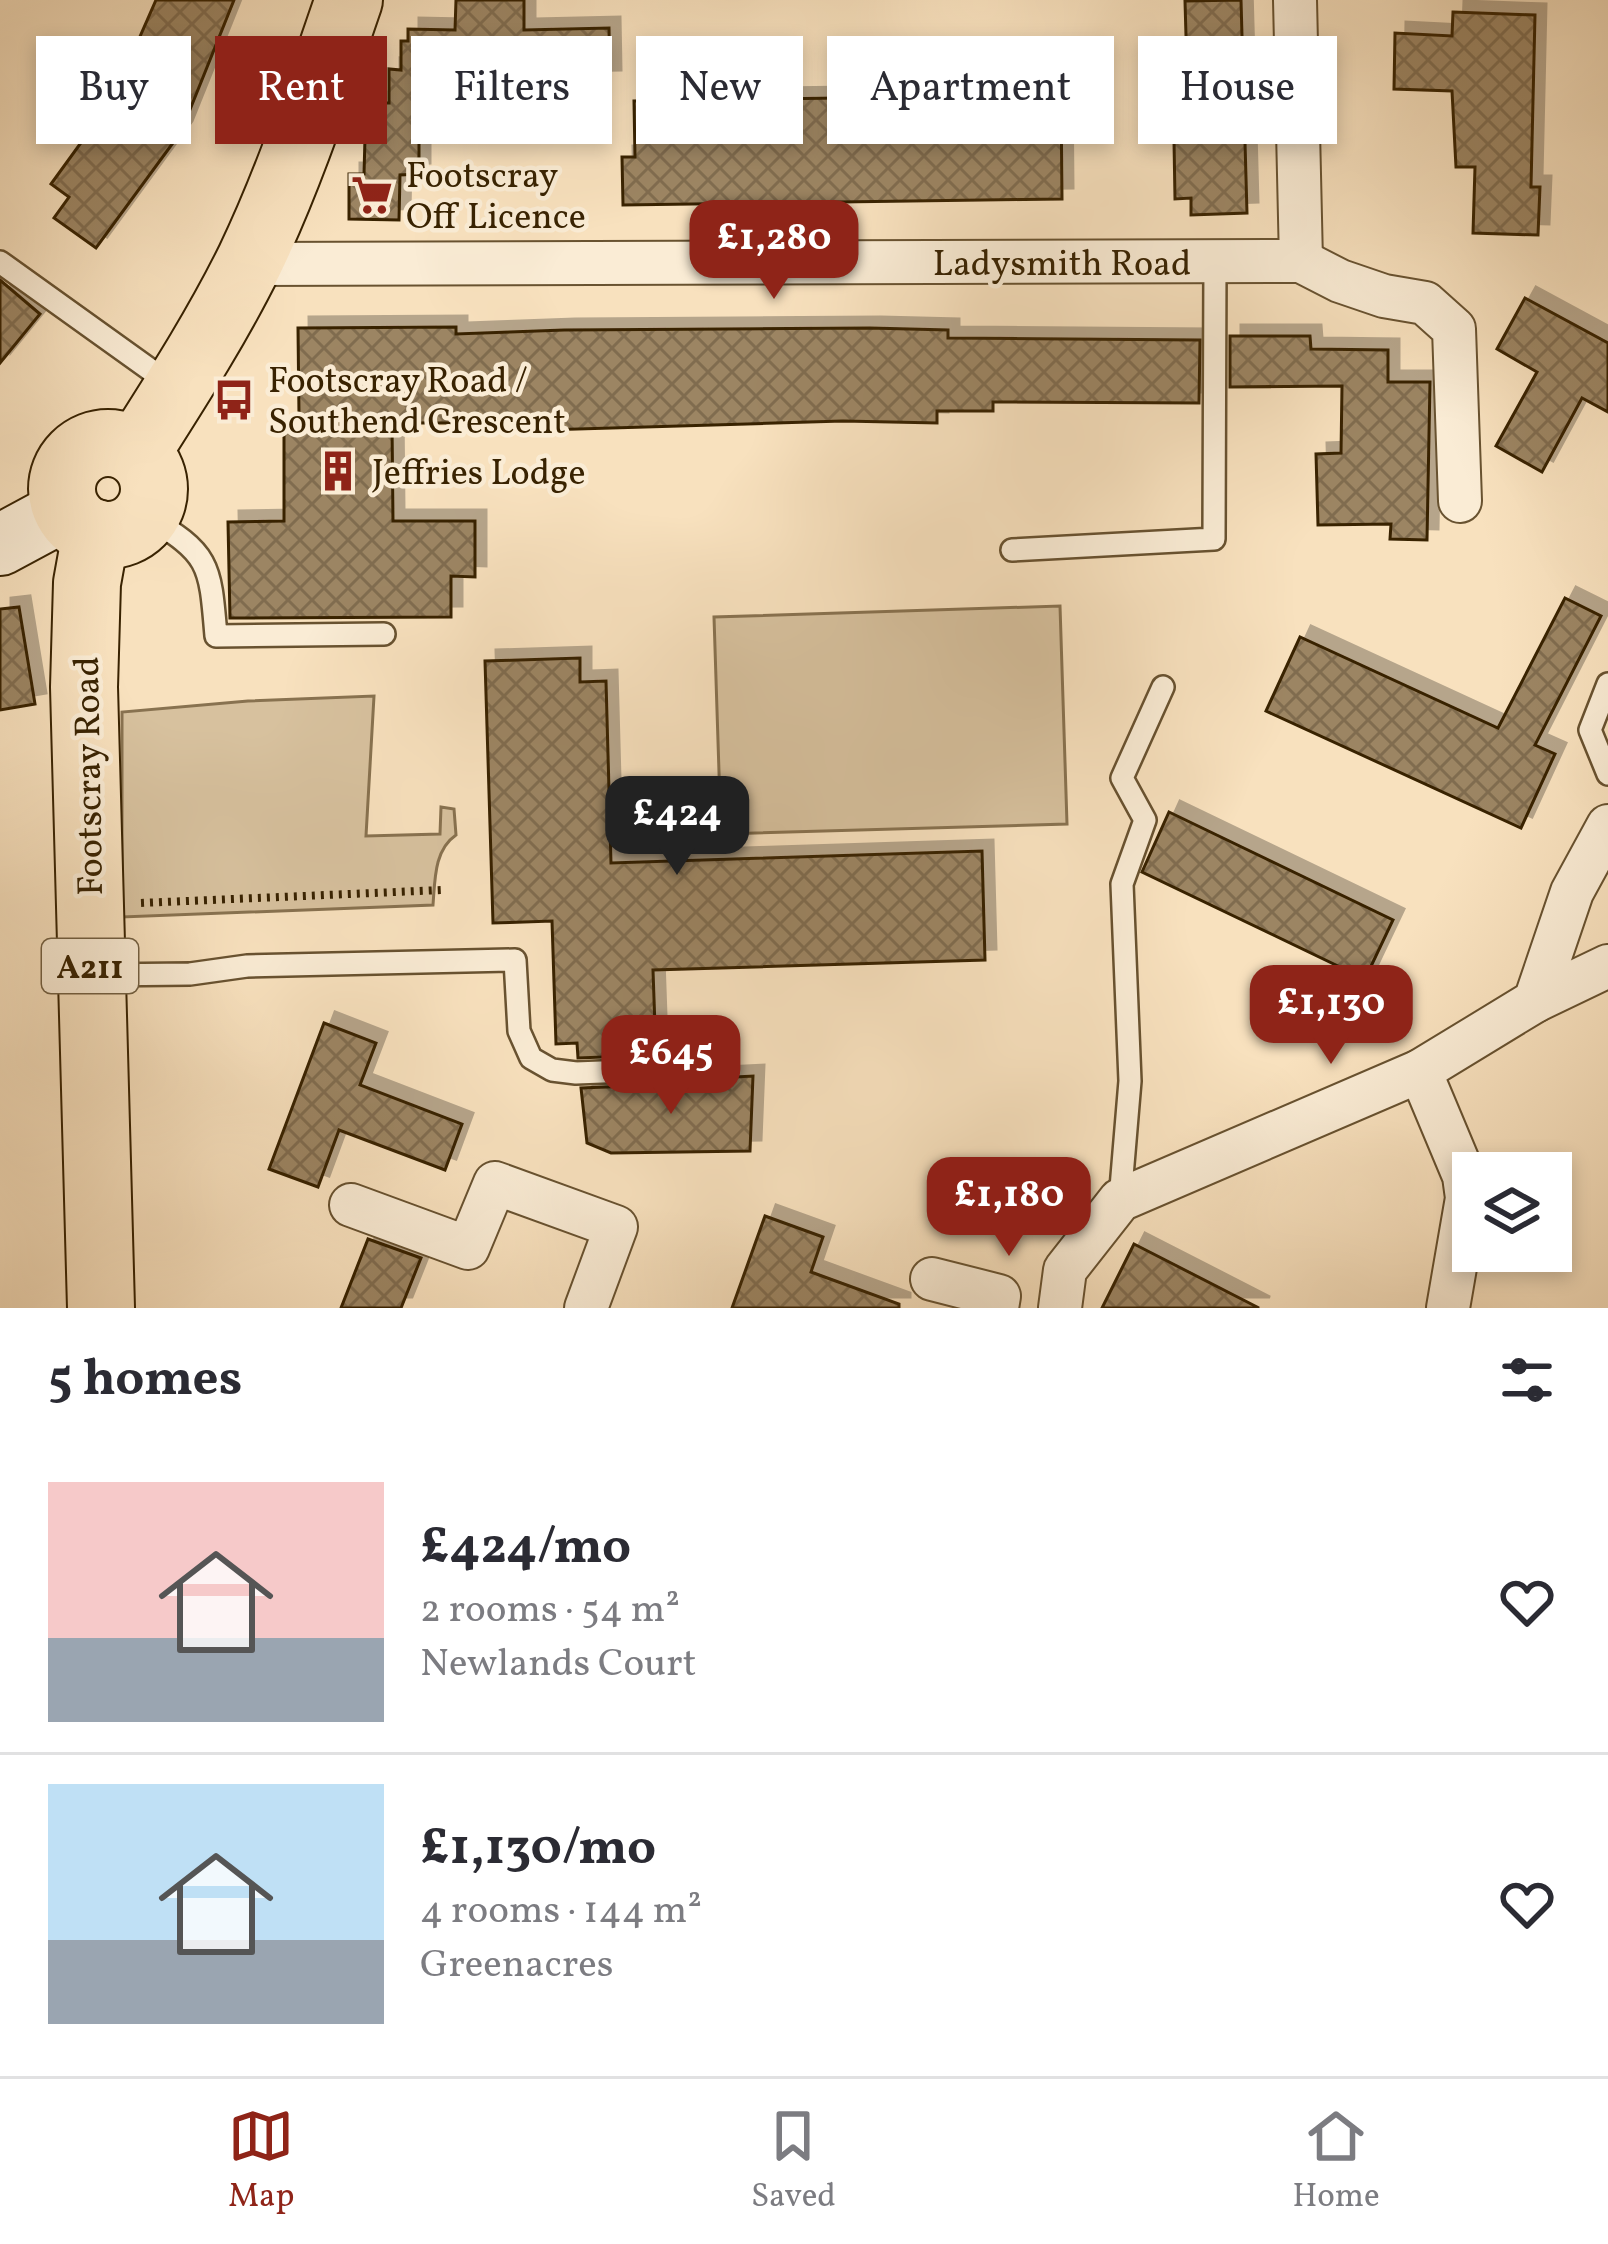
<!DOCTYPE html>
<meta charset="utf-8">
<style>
:root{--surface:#fff;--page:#f2f2f3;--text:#2b2b33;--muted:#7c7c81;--line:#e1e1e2;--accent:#8f2418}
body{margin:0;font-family:Vollkorn,serif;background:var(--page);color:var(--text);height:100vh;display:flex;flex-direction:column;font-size:45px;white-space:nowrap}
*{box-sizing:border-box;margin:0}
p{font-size:39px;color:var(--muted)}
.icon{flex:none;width:66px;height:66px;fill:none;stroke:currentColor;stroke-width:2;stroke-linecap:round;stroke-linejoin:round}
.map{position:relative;height:1308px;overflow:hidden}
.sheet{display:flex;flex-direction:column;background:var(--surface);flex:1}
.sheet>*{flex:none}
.hud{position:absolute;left:36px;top:36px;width:1536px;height:108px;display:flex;gap:24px}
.fabs{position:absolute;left:1452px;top:1152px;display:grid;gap:24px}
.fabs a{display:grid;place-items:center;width:120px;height:120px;border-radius:0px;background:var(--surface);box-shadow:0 6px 18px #0003;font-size:60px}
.price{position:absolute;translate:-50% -102px;padding:0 27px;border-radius:24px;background:var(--accent);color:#fff;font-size:39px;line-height:78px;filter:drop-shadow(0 3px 6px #0008)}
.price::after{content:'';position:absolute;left:50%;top:72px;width:36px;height:27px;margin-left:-18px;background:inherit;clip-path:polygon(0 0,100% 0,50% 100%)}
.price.selected{background:#222;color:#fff}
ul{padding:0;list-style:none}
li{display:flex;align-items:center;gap:36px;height:300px;padding:0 48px}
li+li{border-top:3px solid var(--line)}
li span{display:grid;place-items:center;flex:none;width:336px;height:240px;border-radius:0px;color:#555}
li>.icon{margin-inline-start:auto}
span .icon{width:144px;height:144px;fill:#fffc;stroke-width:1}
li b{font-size:51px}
h2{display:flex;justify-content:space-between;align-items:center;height:144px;padding:0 48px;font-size:51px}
.tag{padding:0 42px;border-radius:0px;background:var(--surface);box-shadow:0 6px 18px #0003;font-size:42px;line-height:108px}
.tag.selected{background:var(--accent);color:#fff}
.tab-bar{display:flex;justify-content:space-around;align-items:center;height:168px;border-top:3px solid var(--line);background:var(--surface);font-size:33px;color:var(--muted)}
.tab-bar a{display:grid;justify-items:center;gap:6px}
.tab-bar .selected{color:var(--accent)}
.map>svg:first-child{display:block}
.green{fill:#d7c19e;stroke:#887250;stroke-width:3}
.building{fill:url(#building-cross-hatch);stroke:#382201;stroke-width:3;filter:url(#shadow)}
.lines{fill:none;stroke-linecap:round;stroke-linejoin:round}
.lane-casing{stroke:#685230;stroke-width:26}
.street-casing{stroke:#685230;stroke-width:46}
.secondary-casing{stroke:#382201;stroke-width:64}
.primary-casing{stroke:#382201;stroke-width:70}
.path{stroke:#382201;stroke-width:8;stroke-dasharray:3 6;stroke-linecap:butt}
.lane{stroke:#faecd5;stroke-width:21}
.street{stroke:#faecd5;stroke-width:42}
.secondary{stroke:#faecd5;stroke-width:60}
.primary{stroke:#f8e1be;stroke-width:66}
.labels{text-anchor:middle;stroke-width:9;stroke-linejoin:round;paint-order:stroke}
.shield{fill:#faecd5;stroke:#725f41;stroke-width:3}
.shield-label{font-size:33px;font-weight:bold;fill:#382201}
.poi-label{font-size:36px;fill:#382201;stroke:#faecd5;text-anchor:start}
.street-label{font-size:36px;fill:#382201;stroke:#faecd5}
</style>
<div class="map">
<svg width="1608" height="1308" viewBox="0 0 1608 1308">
<defs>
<pattern id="building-cross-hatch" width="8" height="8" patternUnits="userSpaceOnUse" patternTransform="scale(3)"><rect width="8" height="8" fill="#9c8563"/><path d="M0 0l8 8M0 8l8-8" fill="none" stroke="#806c4f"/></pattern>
<filter id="shadow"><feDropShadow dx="11" dy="-11" stdDeviation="0" flood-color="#0004"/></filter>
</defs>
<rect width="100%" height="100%" fill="#f8e1be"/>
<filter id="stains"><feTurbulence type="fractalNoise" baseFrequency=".00167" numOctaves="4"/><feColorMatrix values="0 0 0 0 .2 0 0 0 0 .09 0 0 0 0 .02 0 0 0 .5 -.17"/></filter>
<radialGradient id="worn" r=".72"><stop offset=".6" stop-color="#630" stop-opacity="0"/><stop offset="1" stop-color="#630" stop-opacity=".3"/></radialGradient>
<!-- green -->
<g class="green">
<path d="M 1060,606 L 1067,824 L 721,834 L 714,617 Z"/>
<path d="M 374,696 L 366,836 L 440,834 L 441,807 L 454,809 L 456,835 C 434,850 435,880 433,905 L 122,917 L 122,712 L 248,701 Z"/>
</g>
<!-- building -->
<g class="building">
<path d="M 156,0 L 234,0 L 181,132 L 96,248 L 54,218 L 69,197 L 51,184 L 136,67 L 128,64 Z"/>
<path d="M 456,0 L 524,0 L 524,30 L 609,28 L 610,81 L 471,83 L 471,139 L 419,138 L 419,174 L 400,175 L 399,220 L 349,219 L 349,174 L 364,174 L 365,138 L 378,138 L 378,103 L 389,103 L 389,69 L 401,70 L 401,41 L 408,41 L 408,29 L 455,30 Z"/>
<path d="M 1241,0 L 1247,213 L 1191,215 L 1191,198 L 1175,199 L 1174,141 L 1189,141 L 1185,1 Z"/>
<path d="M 1453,12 L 1535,15 L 1531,187 L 1540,187 L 1538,235 L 1473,233 L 1475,167 L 1456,167 L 1452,91 L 1394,89 L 1395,33 L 1452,36 Z"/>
<path d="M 1061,95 L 1062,199 L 623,205 L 622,157 L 635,157 L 634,101 Z"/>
<path d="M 0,280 L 40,314 L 0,363 Z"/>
<path d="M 1525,298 L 1608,343 L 1608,412 L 1582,398 L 1542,472 L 1496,446 L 1537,372 L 1497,349 Z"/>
<path d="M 456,327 L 456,334 L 564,330 L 870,328 L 948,330 L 948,338 L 1200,340 L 1199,403 L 993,402 L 993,411 L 937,411 L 937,423 L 843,421 L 511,431 L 511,423 L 392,423 L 393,521 L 475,521 L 475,577 L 451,576 L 451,617 L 230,618 L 228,522 L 284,521 L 284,430 L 295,430 L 299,415 L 298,328 Z"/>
<path d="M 1230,336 L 1310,336 L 1311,349 L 1388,350 L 1388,382 L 1430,382 L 1427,540 L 1390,539 L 1391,524 L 1318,525 L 1316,454 L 1341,453 L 1342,386 L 1230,387 Z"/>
<path d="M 1565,598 L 1601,616 L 1535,745 L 1555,754 L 1521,828 L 1266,711 L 1300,637 L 1498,728 Z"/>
<path d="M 19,607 L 35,704 L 0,710 L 0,609 Z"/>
<path d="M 580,658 L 580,682 L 606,681 L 611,863 L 982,851 L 985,960 L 653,970 L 656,1055 L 578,1058 L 577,1043 L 556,1044 L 552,921 L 493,923 L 485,661 Z"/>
<path d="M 1169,812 L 1393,920 L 1365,979 L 1142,872 Z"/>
<path d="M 324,1023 L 376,1043 L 360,1085 L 462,1124 L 445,1170 L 339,1130 L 318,1187 L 269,1169 Z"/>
<path d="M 753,1076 L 750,1151 L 611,1153 L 587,1143 L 581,1088 L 705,1083 L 715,1078 Z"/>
<path d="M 765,1216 L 823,1237 L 811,1272 L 899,1304 L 899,1308 L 732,1308 Z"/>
<path d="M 368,1239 L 421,1258 L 401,1308 L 341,1308 Z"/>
<path d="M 1134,1244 L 1259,1308 L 1102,1308 Z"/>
</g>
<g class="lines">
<!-- lane casing -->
<g class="lane-casing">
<g id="lane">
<path d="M 0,262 L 173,386"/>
<path d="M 146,516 C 210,554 210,563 216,636 L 384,634"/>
<path d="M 1012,550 L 1214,539 L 1215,261"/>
<path d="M 1608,684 L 1590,730 L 1608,774"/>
<path d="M 97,975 L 190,974 L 247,966 L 515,960 L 519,1031 L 531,1058 L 552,1070 L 576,1073 L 704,1068"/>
<path d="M 1120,1200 L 1130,1081 L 1122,884 L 1145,820 L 1122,778 L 1163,687"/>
</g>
</g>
<!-- street casing -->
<g class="street-casing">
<g id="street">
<path d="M 1295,0 L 1301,261"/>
<path d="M 248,264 L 1301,261 L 1340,281 L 1384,296 L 1425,303 L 1454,329 L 1460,501"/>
<path d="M 1535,1001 L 1608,966"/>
<path d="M 1420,1071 L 1535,1001 L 1572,892 L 1608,826"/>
<path d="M 351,1205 L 468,1248 L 495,1183 L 616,1227 L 586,1308"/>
<path d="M 932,1279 L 999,1296 L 997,1308"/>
<path d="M 1060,1308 L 1065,1270 L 1120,1200 L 1420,1071 L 1464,1176 L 1467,1198 L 1448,1308"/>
</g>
</g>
<!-- secondary casing -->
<g class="secondary-casing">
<path id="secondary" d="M 0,545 L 67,509"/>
</g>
<!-- primary casing -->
<g class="primary-casing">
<g id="primary">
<circle cx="108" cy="489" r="46"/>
<path d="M 137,452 C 177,389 217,327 250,260 C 290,177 319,87 349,0"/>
<path d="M 96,533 L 87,583 L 84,687 L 101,1308"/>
</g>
</g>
<!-- path -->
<path class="path" d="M 141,903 L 442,890"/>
<!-- lane -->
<use href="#lane" class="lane"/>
<!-- street -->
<use href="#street" class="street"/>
<!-- secondary -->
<use href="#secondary" class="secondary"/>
<!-- primary -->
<use href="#primary" class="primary"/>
</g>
<!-- icons -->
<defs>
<g id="supermarket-bare" transform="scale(3.24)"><path d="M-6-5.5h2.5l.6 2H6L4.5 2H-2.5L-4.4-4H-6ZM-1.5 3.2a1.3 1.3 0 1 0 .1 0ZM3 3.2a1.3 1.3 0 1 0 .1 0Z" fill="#8f2418" stroke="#faecd5" stroke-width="2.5" paint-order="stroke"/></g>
<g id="bus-bare" transform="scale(3.24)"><path d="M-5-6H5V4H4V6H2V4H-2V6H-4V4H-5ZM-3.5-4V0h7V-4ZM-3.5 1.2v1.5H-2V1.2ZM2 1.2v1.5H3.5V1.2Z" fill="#8f2418" stroke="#faecd5" stroke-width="2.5" paint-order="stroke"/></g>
<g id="building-bare" transform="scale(3.24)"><path d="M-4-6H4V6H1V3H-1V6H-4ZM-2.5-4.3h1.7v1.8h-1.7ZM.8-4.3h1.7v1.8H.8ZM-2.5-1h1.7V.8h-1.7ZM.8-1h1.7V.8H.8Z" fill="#8f2418" stroke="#faecd5" stroke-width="2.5" paint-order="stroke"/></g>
</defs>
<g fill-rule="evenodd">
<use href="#supermarket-bare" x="372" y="195"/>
<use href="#bus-bare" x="234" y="400"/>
<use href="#building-bare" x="338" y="471"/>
</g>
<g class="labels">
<!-- shield labels -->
<rect class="shield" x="42" y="939" width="96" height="54" rx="9"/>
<g class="shield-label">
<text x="90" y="978">A211</text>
</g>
<!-- poi labels -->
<g class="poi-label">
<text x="406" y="187">Footscray<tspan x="406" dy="41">Off Licence</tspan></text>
<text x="268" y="392">Footscray Road /<tspan x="268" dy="41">Southend Crescent</tspan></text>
<text x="372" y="484">Jeffries Lodge</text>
</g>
<!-- street labels -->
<g class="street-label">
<text x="1062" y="275">Ladysmith Road</text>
<text transform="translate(87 776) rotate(-91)" y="13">Footscray Road</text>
</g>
</g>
<rect width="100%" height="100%" filter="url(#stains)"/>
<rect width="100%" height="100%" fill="url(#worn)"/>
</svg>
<div class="fabs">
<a><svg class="icon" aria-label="layers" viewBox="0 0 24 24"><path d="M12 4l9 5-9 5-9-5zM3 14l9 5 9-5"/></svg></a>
</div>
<b class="price" style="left:774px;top:302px">£1,280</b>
<b class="price selected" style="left:677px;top:878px">£424</b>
<b class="price" style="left:1331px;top:1067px">£1,130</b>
<b class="price" style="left:671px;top:1117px">£645</b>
<b class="price" style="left:1009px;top:1259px">£1,180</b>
<div class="hud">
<a class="tag">Buy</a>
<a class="tag selected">Rent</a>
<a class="tag">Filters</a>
<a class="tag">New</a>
<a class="tag">Apartment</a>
<a class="tag">House</a>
</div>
</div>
<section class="sheet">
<h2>5 homes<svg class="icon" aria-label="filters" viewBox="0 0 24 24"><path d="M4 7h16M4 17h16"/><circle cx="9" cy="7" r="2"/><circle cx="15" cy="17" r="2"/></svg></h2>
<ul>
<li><span style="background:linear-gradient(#f6c9c9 65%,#9aa5b1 0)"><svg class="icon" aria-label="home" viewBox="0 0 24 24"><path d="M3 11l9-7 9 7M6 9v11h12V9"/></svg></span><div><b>£424/mo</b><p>2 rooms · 54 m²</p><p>Newlands Court</p></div><svg class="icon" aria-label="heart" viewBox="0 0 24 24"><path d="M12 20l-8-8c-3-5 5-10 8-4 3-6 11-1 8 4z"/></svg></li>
<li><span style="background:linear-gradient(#bfe0f5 65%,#9aa5b1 0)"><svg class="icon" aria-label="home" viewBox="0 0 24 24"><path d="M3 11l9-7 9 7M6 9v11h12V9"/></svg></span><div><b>£1,130/mo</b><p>4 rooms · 144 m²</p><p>Greenacres</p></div><svg class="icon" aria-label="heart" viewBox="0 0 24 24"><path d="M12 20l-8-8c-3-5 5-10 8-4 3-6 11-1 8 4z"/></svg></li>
</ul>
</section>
<nav class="tab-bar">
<a class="selected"><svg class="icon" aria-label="map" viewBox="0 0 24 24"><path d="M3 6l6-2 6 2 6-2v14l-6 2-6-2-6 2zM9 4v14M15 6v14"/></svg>Map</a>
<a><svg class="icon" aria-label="saved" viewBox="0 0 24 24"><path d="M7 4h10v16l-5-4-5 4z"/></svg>Saved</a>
<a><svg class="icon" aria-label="home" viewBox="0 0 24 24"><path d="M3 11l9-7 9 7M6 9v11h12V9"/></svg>Home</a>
</nav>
